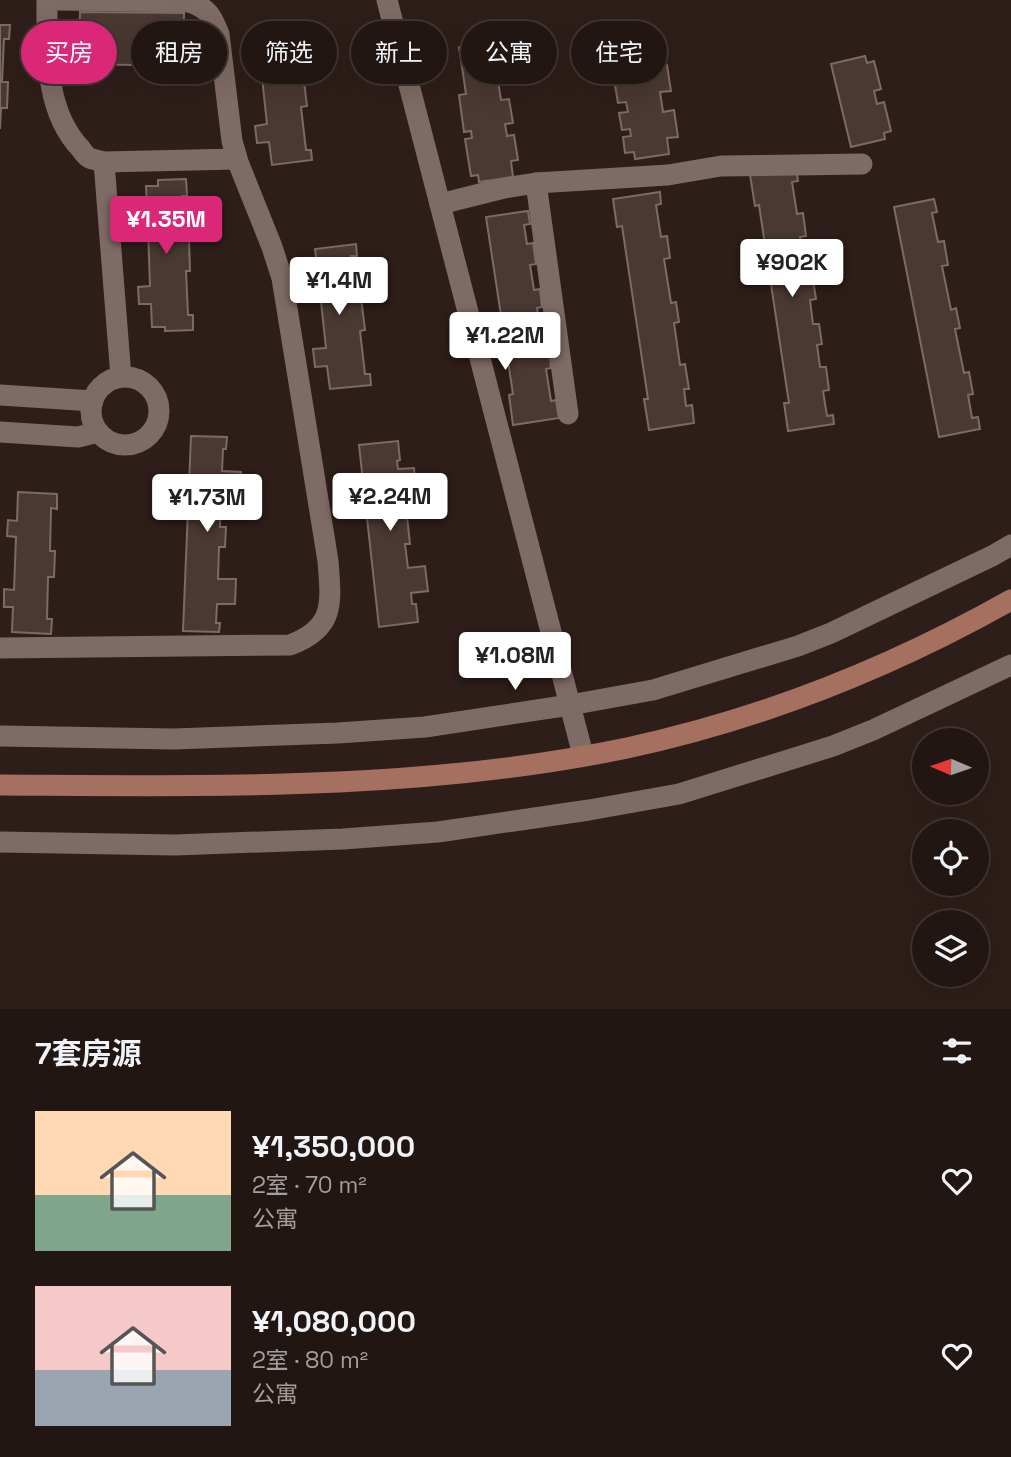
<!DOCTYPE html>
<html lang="zh">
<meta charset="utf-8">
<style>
:root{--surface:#221613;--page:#2e2321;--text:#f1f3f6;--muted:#a29fa0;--line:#3f3533;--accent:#db2777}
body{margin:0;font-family:"Space Grotesk","Noto Sans SC",sans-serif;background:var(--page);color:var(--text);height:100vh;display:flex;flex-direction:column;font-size:26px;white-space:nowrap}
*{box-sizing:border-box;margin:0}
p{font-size:23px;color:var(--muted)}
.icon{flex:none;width:38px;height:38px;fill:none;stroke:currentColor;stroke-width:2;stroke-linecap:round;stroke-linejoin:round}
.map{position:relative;height:1009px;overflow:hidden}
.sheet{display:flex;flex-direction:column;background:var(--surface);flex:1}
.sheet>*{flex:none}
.hud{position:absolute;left:21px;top:21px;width:970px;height:63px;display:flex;gap:14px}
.needle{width:46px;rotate:272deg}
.tools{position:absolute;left:912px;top:728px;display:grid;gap:14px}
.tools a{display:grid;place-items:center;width:77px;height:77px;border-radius:50%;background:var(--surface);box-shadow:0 7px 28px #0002,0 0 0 2px var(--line);font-size:35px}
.price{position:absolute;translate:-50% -60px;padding:0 16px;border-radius:7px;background:#fff;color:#222;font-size:23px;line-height:46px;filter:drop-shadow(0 2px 4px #0008)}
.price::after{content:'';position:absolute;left:50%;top:42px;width:21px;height:16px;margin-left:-10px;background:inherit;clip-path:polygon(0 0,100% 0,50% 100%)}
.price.current{background:var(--accent);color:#fff}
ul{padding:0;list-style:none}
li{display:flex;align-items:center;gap:21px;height:175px;padding:0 35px}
li span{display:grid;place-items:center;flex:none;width:196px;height:140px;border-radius:0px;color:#555}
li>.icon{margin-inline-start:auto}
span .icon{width:84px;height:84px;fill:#fffc;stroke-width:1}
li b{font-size:30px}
h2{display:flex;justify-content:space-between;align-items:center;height:84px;padding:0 35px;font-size:30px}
.chip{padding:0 24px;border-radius:32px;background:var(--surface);box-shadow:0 7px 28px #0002,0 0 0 2px var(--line);font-size:24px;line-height:63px}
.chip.current{background:var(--accent);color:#fff}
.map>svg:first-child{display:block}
.building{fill:#4a3832;stroke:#7e6a64;stroke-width:2}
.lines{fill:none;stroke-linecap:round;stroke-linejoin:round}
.minor{stroke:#7f6b65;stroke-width:21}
.major{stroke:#a57060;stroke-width:21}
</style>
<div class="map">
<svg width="1011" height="1009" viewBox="0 0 1011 1009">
<rect width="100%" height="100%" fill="#2e1e19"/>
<!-- building -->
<g class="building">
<path d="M 80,12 L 184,13 L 183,66 L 79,64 Z"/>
<path d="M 297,20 L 298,31 L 293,32 L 298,74 L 303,74 L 307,106 L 301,107 L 306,150 L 311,150 L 312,160 L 272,165 L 269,142 L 257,143 L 255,126 L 267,124 L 261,68 L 249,70 L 247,50 L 259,49 L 256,25 Z"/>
<path d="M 0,25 L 10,25 L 9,39 L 4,39 L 2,82 L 8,82 L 7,108 L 1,108 L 0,129 Z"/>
<path d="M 493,42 L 494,50 L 506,48 L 511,79 L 498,81 L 501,100 L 509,99 L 513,123 L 505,124 L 507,136 L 514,135 L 518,160 L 511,161 L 513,177 L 479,182 L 478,175 L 471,176 L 465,139 L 472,138 L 471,131 L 464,132 L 459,95 L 466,94 L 459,47 Z"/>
<path d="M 654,51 L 656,66 L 667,65 L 671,91 L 660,92 L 663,112 L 674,110 L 678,137 L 667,138 L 669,154 L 635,159 L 634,152 L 625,153 L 623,137 L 631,136 L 630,129 L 622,130 L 619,113 L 628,112 L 626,102 L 618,103 L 615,85 L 623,83 L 623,79 L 615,80 L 611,62 L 620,60 L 619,56 Z"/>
<path d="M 865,56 L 867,63 L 874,61 L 881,89 L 874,91 L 877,104 L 884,102 L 891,131 L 884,133 L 885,139 L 851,147 L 831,64 Z"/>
<path d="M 796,168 L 798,181 L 792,182 L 797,214 L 803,213 L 806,236 L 800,237 L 807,279 L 813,279 L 816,299 L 810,300 L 813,324 L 819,324 L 822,344 L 817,345 L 820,367 L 826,367 L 829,390 L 823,391 L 827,416 L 833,415 L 834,424 L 788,431 L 784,403 L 789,403 L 759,205 L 755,206 L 750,175 Z"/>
<path d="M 186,179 L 187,196 L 182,196 L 184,238 L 189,238 L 190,271 L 186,271 L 188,315 L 193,315 L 193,330 L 165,331 L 165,327 L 152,327 L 151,304 L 139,304 L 138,287 L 150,286 L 148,229 L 135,229 L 135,209 L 147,208 L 146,186 L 158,186 L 158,180 Z"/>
<path d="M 660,192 L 661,204 L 656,205 L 661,237 L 667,236 L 670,258 L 664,259 L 671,303 L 676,302 L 679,322 L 674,323 L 680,365 L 685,364 L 689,389 L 684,389 L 686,406 L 692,405 L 694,423 L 649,430 L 644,399 L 648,399 L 622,226 L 617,227 L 613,199 Z"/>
<path d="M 934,199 L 937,212 L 932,213 L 938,242 L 944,241 L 948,265 L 942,266 L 951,310 L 956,308 L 960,328 L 955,329 L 964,373 L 969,372 L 973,394 L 968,395 L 972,418 L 978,417 L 980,429 L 939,437 L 894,207 Z"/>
<path d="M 528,211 L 530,224 L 524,225 L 527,244 L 533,243 L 536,264 L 530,265 L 534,290 L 540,289 L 542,307 L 537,308 L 543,351 L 549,350 L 551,368 L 546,369 L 551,401 L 556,400 L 559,418 L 513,425 L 509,395 L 513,394 L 486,217 Z"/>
<path d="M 356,244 L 357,256 L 351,256 L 356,299 L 361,298 L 365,330 L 360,331 L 365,374 L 370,374 L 371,385 L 330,389 L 327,366 L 315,367 L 313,349 L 326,348 L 320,293 L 308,294 L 305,274 L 318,273 L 315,249 Z"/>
<path d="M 191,436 L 227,437 L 226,449 L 223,449 L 222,471 L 241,472 L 240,496 L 221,495 L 220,527 L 226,527 L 225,547 L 219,547 L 218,579 L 236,579 L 235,604 L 217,604 L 216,623 L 220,623 L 219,632 L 183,631 Z"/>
<path d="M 398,441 L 400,460 L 397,461 L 398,469 L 414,468 L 416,494 L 401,495 L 403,516 L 407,516 L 410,544 L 405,544 L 408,568 L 425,566 L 428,591 L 411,593 L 412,604 L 416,604 L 418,622 L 379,627 L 359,445 Z"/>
<path d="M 18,492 L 57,494 L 57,509 L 51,508 L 50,551 L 55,551 L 54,577 L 48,577 L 47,619 L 52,619 L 51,634 L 12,632 L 13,607 L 4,607 L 4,589 L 14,590 L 16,537 L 7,536 L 8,520 L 17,521 Z"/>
</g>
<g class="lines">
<!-- minor -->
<g class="minor">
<path d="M 47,0 C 47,49 44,111 81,149 C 83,152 85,155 88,157 C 92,160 99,160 104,162 L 237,159"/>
<path d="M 387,0 L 583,755"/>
<path d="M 104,162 L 121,377"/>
<path d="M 536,183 L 568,414"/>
<path d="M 440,204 L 504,188 L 536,183 L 668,175 L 721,166 L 862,164"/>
<circle cx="125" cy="411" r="34"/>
<path d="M 0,395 L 93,401"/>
<path d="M 0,432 L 78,437 L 98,432"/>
<path d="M 0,648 L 290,645 C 336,628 331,602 328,561 L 282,278 L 272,247 L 238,162 L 232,141 L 219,34 C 212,16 208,8 189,2 L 59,0"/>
<path d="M 0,736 L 174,739 L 338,733 L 425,727 L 570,705 L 653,690 L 798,646 L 831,633 L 992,556 L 1011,545"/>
<path d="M 0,842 L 175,845 L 343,839 L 438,832 L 589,810 L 679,794 L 833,746 L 873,730 L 1011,665"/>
</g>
<!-- major -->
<path class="major" d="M 0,785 C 210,786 421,791 627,748 C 762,719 892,667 1011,600"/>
</g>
</svg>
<div class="tools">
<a><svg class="needle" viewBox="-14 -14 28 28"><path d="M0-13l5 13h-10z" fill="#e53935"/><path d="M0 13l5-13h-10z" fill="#a29fa0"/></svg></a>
<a><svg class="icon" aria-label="locate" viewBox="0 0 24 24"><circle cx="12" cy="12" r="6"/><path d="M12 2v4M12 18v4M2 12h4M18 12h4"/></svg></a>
<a><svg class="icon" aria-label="layers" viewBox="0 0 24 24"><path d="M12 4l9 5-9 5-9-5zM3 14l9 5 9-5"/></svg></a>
</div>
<b class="price current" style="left:166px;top:256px">¥1.35M</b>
<b class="price" style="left:792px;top:299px">¥902K</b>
<b class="price" style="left:339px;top:317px">¥1.4M</b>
<b class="price" style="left:505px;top:372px">¥1.22M</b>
<b class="price" style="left:390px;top:533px">¥2.24M</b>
<b class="price" style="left:207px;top:534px">¥1.73M</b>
<b class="price" style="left:515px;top:692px">¥1.08M</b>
<div class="hud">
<a class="chip current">买房</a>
<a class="chip">租房</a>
<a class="chip">筛选</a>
<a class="chip">新上</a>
<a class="chip">公寓</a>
<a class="chip">住宅</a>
</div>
</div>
<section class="sheet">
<h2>7套房源<svg class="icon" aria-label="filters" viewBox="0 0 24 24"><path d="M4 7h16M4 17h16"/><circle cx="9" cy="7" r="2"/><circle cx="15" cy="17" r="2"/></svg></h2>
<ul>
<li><span style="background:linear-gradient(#ffd9b3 60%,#7fa58c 0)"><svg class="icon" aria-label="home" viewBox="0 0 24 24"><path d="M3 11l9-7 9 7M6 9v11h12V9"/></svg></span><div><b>¥1,350,000</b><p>2室 · 70 m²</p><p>公寓</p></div><svg class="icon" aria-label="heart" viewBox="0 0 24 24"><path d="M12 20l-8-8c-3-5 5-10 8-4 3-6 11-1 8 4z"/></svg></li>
<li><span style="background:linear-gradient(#f6c9c9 60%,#9aa5b1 0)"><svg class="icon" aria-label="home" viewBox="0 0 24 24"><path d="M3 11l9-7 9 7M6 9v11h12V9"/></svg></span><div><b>¥1,080,000</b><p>2室 · 80 m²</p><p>公寓</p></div><svg class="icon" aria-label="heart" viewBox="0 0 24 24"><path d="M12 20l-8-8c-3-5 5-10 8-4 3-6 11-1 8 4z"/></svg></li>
</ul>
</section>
